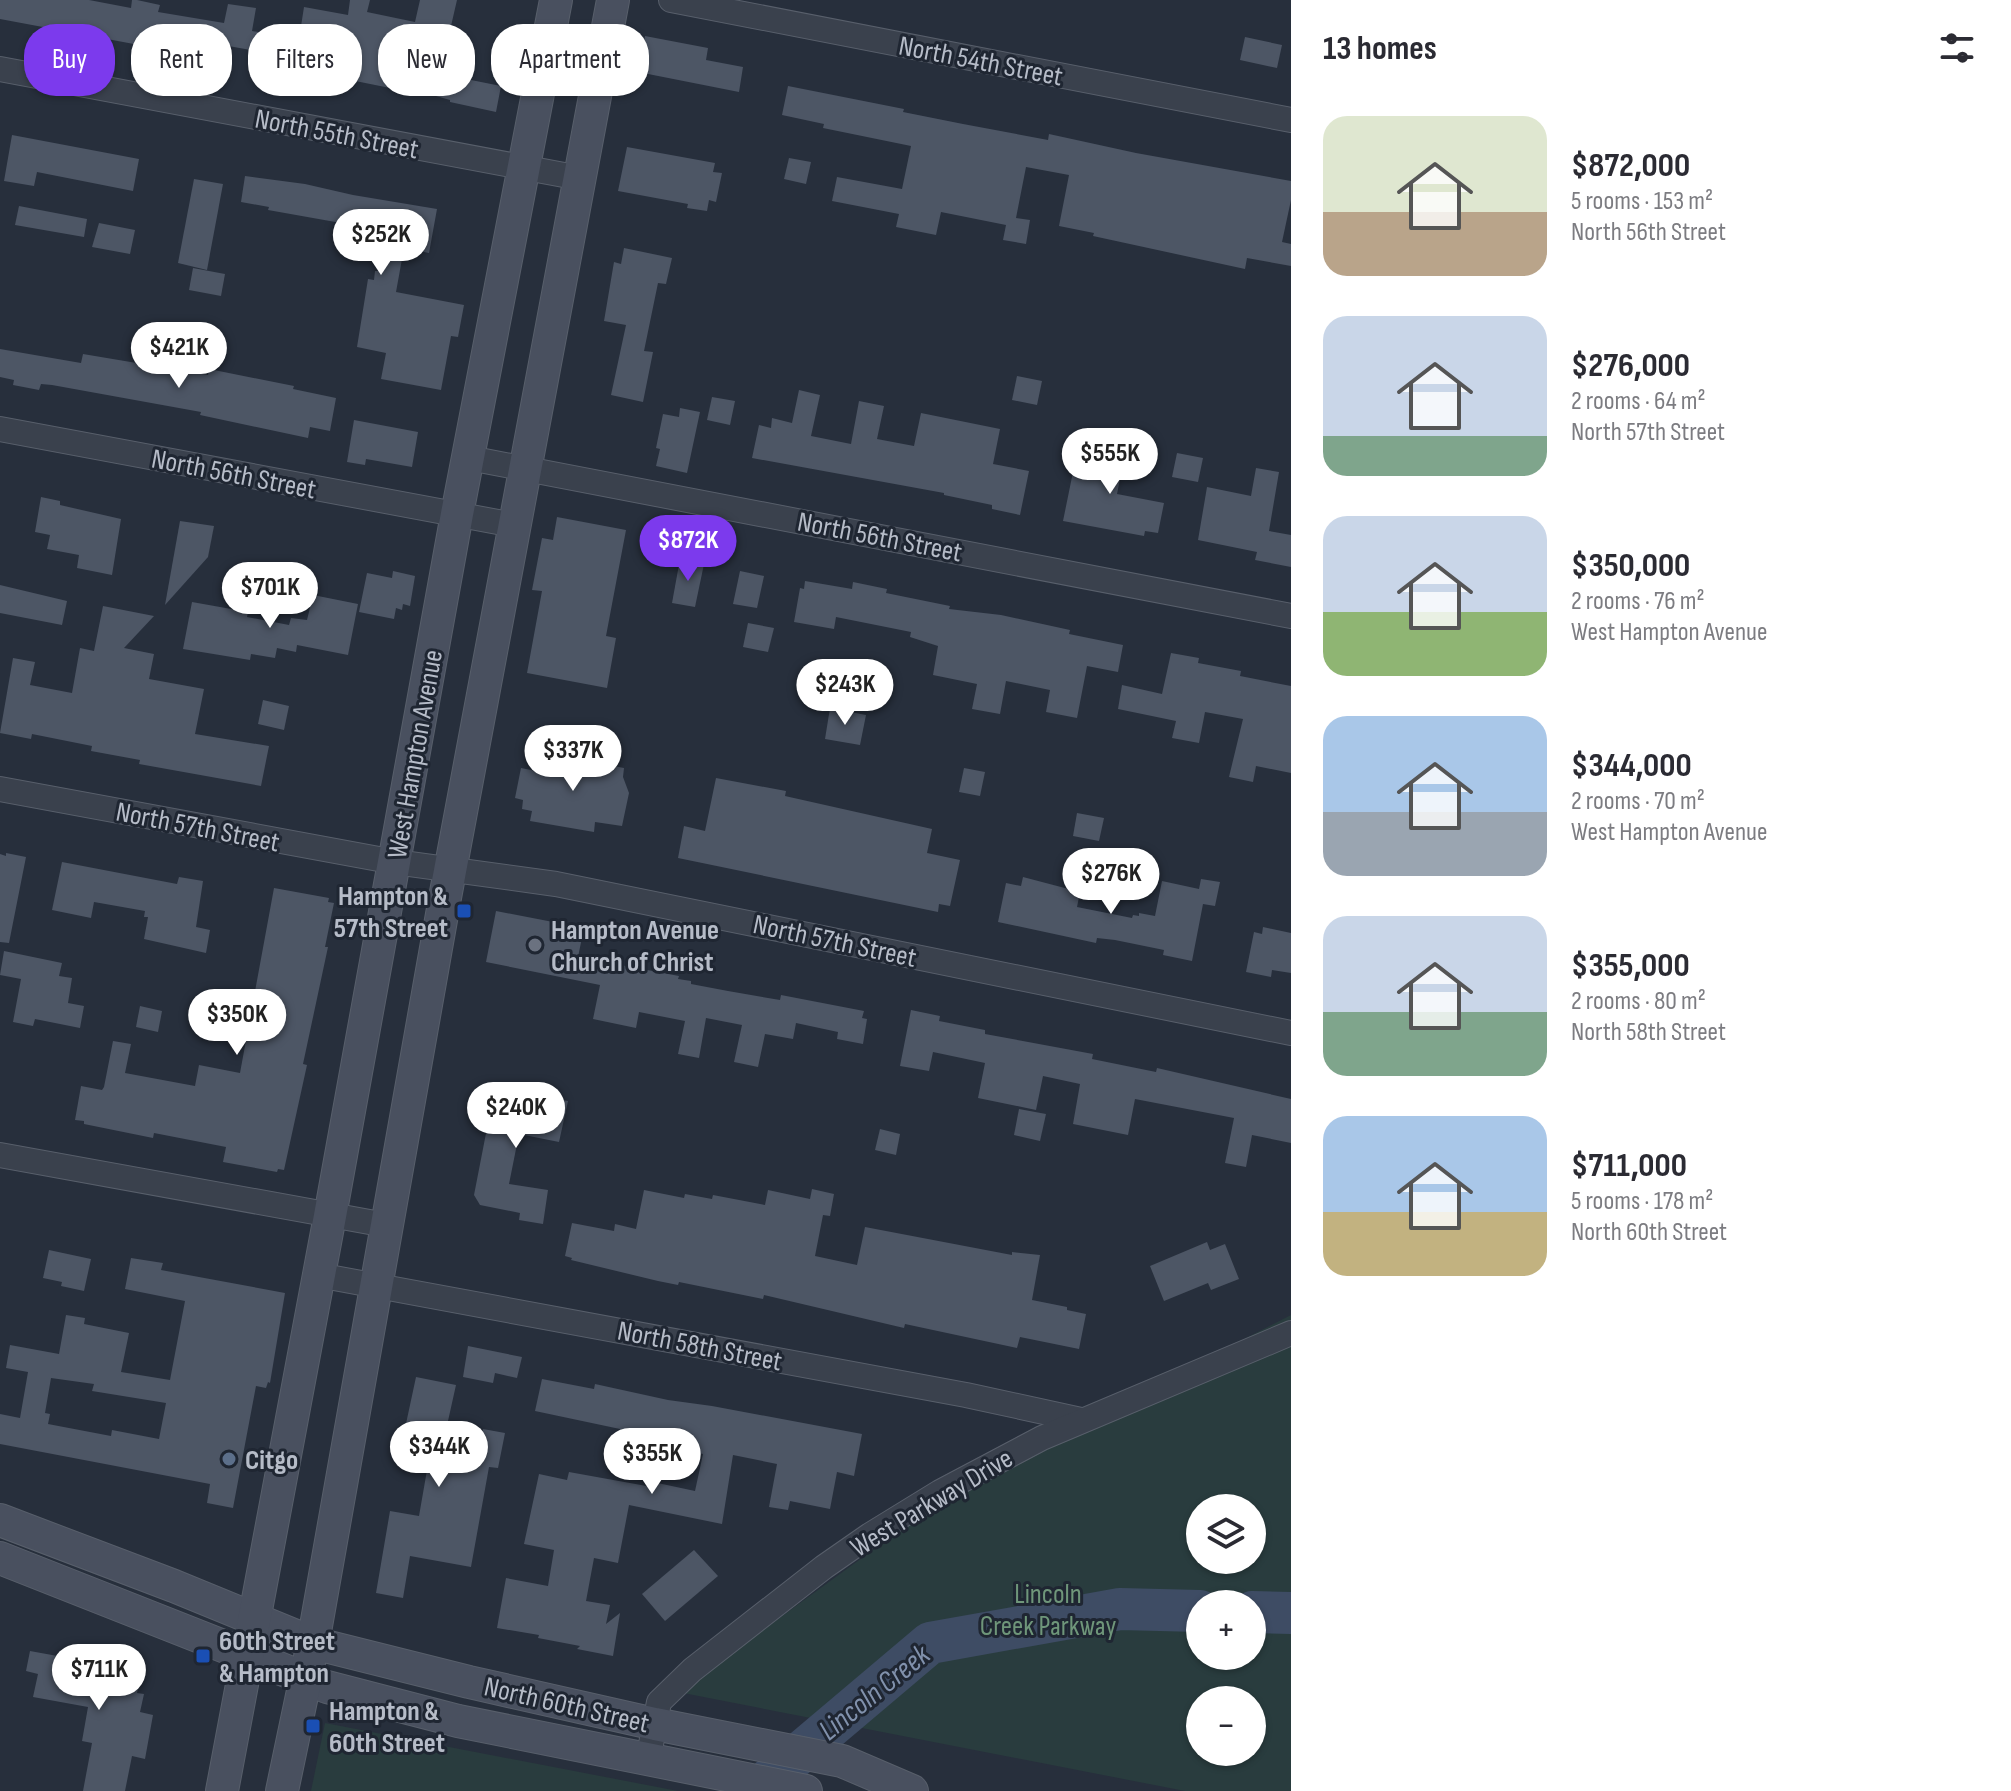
<!DOCTYPE html>
<meta charset="utf-8">
<style>
:root{--surface:#fff;--page:#f7f7f7;--text:#2b2b33;--muted:#7c7c81;--accent:#7c3aed}
body{margin:0;font-family:"Sofia Sans Condensed",sans-serif;background:var(--page);color:var(--text);height:100vh;display:flex;flex-direction:column;font-size:30px;white-space:nowrap}
*{box-sizing:border-box;margin:0}
p{font-size:26px;color:var(--muted)}
.icon{flex:none;width:44px;height:44px;fill:none;stroke:currentColor;stroke-width:2;stroke-linecap:round;stroke-linejoin:round}
.map{position:relative;flex:1;overflow:hidden}
.details{display:flex;flex-direction:column;background:var(--surface);width:720px}
.details>*{flex:none}
.guide{position:absolute;left:24px;top:24px;width:760px;height:72px;display:flex;gap:16px}
.controls{position:absolute;left:1186px;top:1494px;display:grid;gap:16px}
.controls a{display:grid;place-items:center;width:80px;height:80px;border-radius:50%;background:var(--surface);box-shadow:0 2px 6px #0004;font-size:40px}
.price{position:absolute;translate:-50% -68px;padding:0 18px;border-radius:28px;background:#fff;color:#222;font-size:26px;line-height:52px;filter:drop-shadow(0 2px 4px #0008)}
.price::after{content:'';position:absolute;left:50%;top:48px;width:24px;height:18px;margin-left:-12px;background:inherit;clip-path:polygon(0 0,100% 0,50% 100%)}
.price.current{background:var(--accent);color:#fff}
ul{padding:0;list-style:none}
li{display:flex;align-items:center;gap:24px;height:200px;padding:0 32px}
li span{display:grid;place-items:center;flex:none;width:224px;height:160px;border-radius:24px;color:#555}
li>.icon{margin-inline-start:auto}
span .icon{width:96px;height:96px;fill:#fffc;stroke-width:1}
li b{font-size:34px}
h2{display:flex;justify-content:space-between;align-items:center;height:96px;padding:0 32px;font-size:34px}
.pill{padding:0 28px;border-radius:32px;background:var(--surface);box-shadow:0 2px 6px #0004;font-size:28px;line-height:72px}
.pill.current{background:var(--accent);color:#fff}
main{display:flex;flex:1;min-height:0}
.map>svg:first-child{display:block}
.green{fill:#293c3e;fill-rule:evenodd}
.lines{fill:none;stroke-linecap:round;stroke-linejoin:round}
.river{stroke:#3e4c64;stroke-width:42}
.building{fill:#4d5665;fill-rule:evenodd}
.minor-casing{stroke:#585f6b;stroke-width:26}
.secondary-casing{stroke:#585f6b;stroke-width:34}
.minor{stroke:#3a414d;stroke-width:24}
.secondary{stroke:#49505f;stroke-width:32}
.transit-dot{fill:#1a4fb4;stroke:#1f2632;stroke-width:3}
.worship-dot{fill:#6b7280;stroke:#1f2632;stroke-width:3}
.service-dot{fill:#5c6f8a;stroke:#1f2632;stroke-width:3}
.labels{text-anchor:middle;stroke-width:6;stroke-linejoin:round;paint-order:stroke}
.street-label{font-size:28px;fill:#b6bcc8;stroke:#1f2632}
.poi-label{font-size:28px;font-weight:bold;fill:#b6bcc8;stroke:#1f2632;text-anchor:start}
.park-label{font-size:28px;fill:#6f967a;stroke:#1f2632}
.water-label{font-size:30px;font-style:italic;fill:#8191ac;stroke:#1f2632}
</style>
<main>
<div class="map">
<svg width="1291" height="1791" viewBox="0 0 1291 1791">
<rect width="100%" height="100%" fill="#272f3c"/>
<!-- green -->
<g class="green">
<path d="M 1291,1315 L 1291,1791 L 1185,1791 L 678,1692 L 973,1477 ZM 1200,1508 L 1252,1508 L 1252,1560 L 1200,1560 ZM 1200,1604 L 1252,1604 L 1252,1656 L 1200,1656 ZM 1200,1700 L 1252,1700 L 1252,1752 L 1200,1752 Z"/>
<path d="M 325,1723 L 678,1791 L 311,1791 Z"/>
</g>
<g class="lines">
<!-- river -->
<g class="river">
<path d="M 1252,1612 L 1291,1613"/>
<path d="M 755,1791 L 930,1643 L 1120,1609 L 1200,1611"/>
</g>
</g>
<!-- building -->
<g class="building">
<path d="M 0,0 L 89,0 L 131,8 L 132,0 L 137,0 L 160,5 L 158,12 L 224,23 L 228,4 L 256,8 L 252,31 L 299,39 L 304,7 L 348,15 L 350,0 L 370,0 L 367,12 L 415,22 L 420,0 L 457,0 L 448,39 L 440,37 L 436,57 L 397,50 L 390,88 L 276,65 L 276,63 L 266,61 L 267,53 L 201,41 L 198,56 L 0,19 Z"/>
<path d="M 645,36 L 708,48 L 706,60 L 743,67 L 739,92 L 638,72 Z"/>
<path d="M 1245,37 L 1282,45 L 1277,68 L 1240,60 Z"/>
<path d="M 441,74 L 501,86 L 496,112 L 450,102 L 450,100 L 436,96 Z"/>
<path d="M 788,86 L 904,109 L 903,112 L 963,124 L 1048,140 L 1049,134 L 1136,153 L 1291,181 L 1291,200 L 1282,242 L 1291,244 L 1291,266 L 1247,258 L 1245,269 L 1093,236 L 1094,233 L 1059,226 L 1069,175 L 1026,167 L 1016,218 L 1030,220 L 1026,244 L 1003,240 L 1006,225 L 941,212 L 936,235 L 896,227 L 899,214 L 832,201 L 837,177 L 902,189 L 911,146 L 823,128 L 824,124 L 782,115 Z"/>
<path d="M 12,135 L 139,159 L 133,191 L 37,172 L 34,186 L 4,181 Z"/>
<path d="M 627,147 L 715,163 L 713,172 L 722,173 L 716,202 L 709,200 L 707,211 L 687,208 L 688,204 L 618,191 Z"/>
<path d="M 789,158 L 811,162 L 806,184 L 784,179 Z"/>
<path d="M 245,176 L 305,184 L 353,195 L 437,209 L 429,253 L 404,248 L 396,292 L 464,305 L 458,337 L 451,336 L 441,390 L 381,379 L 386,353 L 357,347 L 368,279 L 374,280 L 375,271 L 379,271 L 386,231 L 268,210 L 269,207 L 241,202 Z"/>
<path d="M 194,179 L 223,184 L 207,270 L 178,263 Z"/>
<path d="M 19,206 L 87,219 L 84,237 L 15,225 Z"/>
<path d="M 99,223 L 135,230 L 130,254 L 92,247 Z"/>
<path d="M 624,248 L 672,258 L 666,284 L 658,283 L 644,351 L 653,352 L 643,402 L 611,395 L 626,325 L 604,321 L 614,262 L 621,264 Z"/>
<path d="M 193,268 L 225,274 L 221,296 L 189,290 Z"/>
<path d="M 0,349 L 81,363 L 83,354 L 208,375 L 209,369 L 294,386 L 293,389 L 336,398 L 330,431 L 310,427 L 308,438 L 200,415 L 201,412 L 52,385 L 41,384 L 39,390 L 13,385 L 14,380 L 0,377 Z"/>
<path d="M 1017,376 L 1042,381 L 1037,405 L 1012,400 Z"/>
<path d="M 799,390 L 820,395 L 811,436 L 851,444 L 859,401 L 884,406 L 877,439 L 914,446 L 921,413 L 1000,429 L 993,464 L 1029,471 L 1020,515 L 992,509 L 992,505 L 944,495 L 944,493 L 752,458 L 759,425 L 771,428 L 772,418 L 792,423 Z"/>
<path d="M 712,397 L 735,401 L 730,425 L 707,420 Z"/>
<path d="M 680,408 L 700,412 L 687,473 L 656,466 L 660,449 L 656,448 L 663,414 L 679,417 Z"/>
<path d="M 354,420 L 418,432 L 412,467 L 366,459 L 365,465 L 347,462 Z"/>
<path d="M 1101,433 L 1128,439 L 1117,494 L 1164,503 L 1158,533 L 1145,531 L 1144,536 L 1063,521 L 1073,472 L 1093,476 Z"/>
<path d="M 1177,453 L 1203,458 L 1198,482 L 1172,477 Z"/>
<path d="M 1256,468 L 1279,472 L 1269,531 L 1291,535 L 1291,567 L 1255,560 L 1257,552 L 1198,540 L 1207,487 L 1251,496 Z"/>
<path d="M 41,497 L 60,501 L 60,505 L 121,519 L 112,575 L 77,568 L 79,555 L 47,549 L 50,535 L 35,532 Z"/>
<path d="M 557,517 L 626,530 L 606,636 L 616,638 L 607,688 L 527,673 L 542,591 L 532,590 L 542,538 L 553,540 Z"/>
<path d="M 180,521 L 214,526 L 208,557 L 165,605 Z"/>
<path d="M 680,559 L 704,564 L 695,607 L 672,603 Z"/>
<path d="M 393,571 L 415,576 L 410,606 L 403,604 L 402,610 L 396,608 L 394,619 L 359,612 L 367,573 L 392,578 Z"/>
<path d="M 740,571 L 764,576 L 757,608 L 733,604 Z"/>
<path d="M 805,581 L 852,589 L 853,582 L 887,589 L 886,593 L 950,606 L 949,609 L 1001,615 L 1070,630 L 1069,634 L 1123,645 L 1118,672 L 1087,666 L 1077,718 L 1046,712 L 1050,690 L 1006,681 L 1000,714 L 972,709 L 977,684 L 933,675 L 938,646 L 910,637 L 911,632 L 836,617 L 834,629 L 794,622 L 800,588 L 804,589 Z"/>
<path d="M 0,585 L 67,601 L 62,625 L 0,613 Z"/>
<path d="M 313,595 L 358,604 L 348,655 L 297,645 L 296,652 L 277,648 L 275,658 L 251,654 L 250,660 L 183,649 L 192,602 L 248,612 L 247,617 L 289,625 L 291,618 L 307,620 Z"/>
<path d="M 103,606 L 154,616 L 124,648 L 154,654 L 149,679 L 204,689 L 195,734 L 269,746 L 261,786 L 139,764 L 140,760 L 91,751 L 92,746 L 32,734 L 31,739 L 0,733 L 13,658 L 35,662 L 30,685 L 72,693 L 80,648 L 94,651 Z"/>
<path d="M 748,623 L 774,628 L 768,652 L 743,647 Z"/>
<path d="M 1171,653 L 1199,658 L 1198,663 L 1241,671 L 1240,676 L 1291,686 L 1291,773 L 1256,766 L 1253,782 L 1229,777 L 1243,719 L 1205,712 L 1199,743 L 1172,738 L 1176,721 L 1118,709 L 1122,685 L 1162,694 Z"/>
<path d="M 263,700 L 289,706 L 284,730 L 258,724 Z"/>
<path d="M 830,708 L 866,715 L 860,745 L 825,739 Z"/>
<path d="M 539,752 L 624,768 L 623,777 L 629,793 L 622,826 L 595,822 L 594,832 L 530,821 L 532,811 L 522,809 L 523,800 L 515,798 L 521,768 L 536,771 Z"/>
<path d="M 964,768 L 985,772 L 980,796 L 959,792 Z"/>
<path d="M 716,778 L 786,791 L 785,796 L 932,829 L 927,853 L 960,860 L 950,906 L 939,904 L 938,912 L 678,858 L 684,826 L 705,831 Z"/>
<path d="M 1077,813 L 1104,818 L 1099,841 L 1073,836 Z"/>
<path d="M 6,853 L 26,857 L 9,943 L 0,942 L 0,854 L 6,856 Z"/>
<path d="M 62,862 L 177,884 L 179,877 L 203,881 L 196,927 L 210,930 L 206,953 L 144,939 L 148,917 L 144,917 L 145,911 L 94,902 L 91,918 L 52,910 Z"/>
<path d="M 1023,877 L 1080,892 L 1077,907 L 1132,918 L 1133,915 L 1139,916 L 1139,913 L 1155,916 L 1162,881 L 1199,889 L 1201,879 L 1220,882 L 1215,906 L 1203,904 L 1192,961 L 1163,955 L 1164,950 L 1115,940 L 1097,938 L 1096,943 L 998,922 L 1006,883 L 1021,886 Z"/>
<path d="M 274,888 L 329,898 L 328,902 L 334,903 L 325,947 L 328,947 L 303,1064 L 307,1065 L 284,1170 L 278,1169 L 277,1172 L 223,1162 L 226,1147 L 154,1133 L 153,1138 L 84,1124 L 84,1121 L 75,1120 L 81,1086 L 102,1090 L 104,1087 L 113,1041 L 131,1044 L 125,1073 L 195,1086 L 199,1065 L 240,1073 Z"/>
<path d="M 496,911 L 584,928 L 578,957 L 679,976 L 678,979 L 691,981 L 691,984 L 728,991 L 780,1000 L 781,995 L 864,1011 L 862,1018 L 867,1019 L 863,1044 L 837,1039 L 838,1032 L 796,1023 L 793,1039 L 765,1034 L 758,1067 L 734,1062 L 742,1025 L 706,1018 L 699,1058 L 678,1054 L 685,1021 L 639,1012 L 636,1028 L 593,1019 L 600,985 L 486,962 Z"/>
<path d="M 1263,927 L 1291,933 L 1291,973 L 1272,970 L 1271,977 L 1246,972 L 1254,932 L 1262,934 Z"/>
<path d="M 4,951 L 62,963 L 59,976 L 72,978 L 68,1003 L 84,1006 L 80,1028 L 35,1019 L 33,1026 L 13,1022 L 21,979 L 0,975 Z"/>
<path d="M 140,1006 L 162,1011 L 158,1032 L 136,1027 Z"/>
<path d="M 911,1010 L 940,1016 L 939,1021 L 985,1030 L 985,1034 L 1093,1054 L 1092,1059 L 1156,1072 L 1157,1068 L 1291,1099 L 1291,1143 L 1252,1135 L 1246,1167 L 1225,1163 L 1234,1118 L 1135,1099 L 1128,1135 L 1073,1124 L 1080,1084 L 1043,1076 L 1036,1110 L 978,1098 L 985,1063 L 933,1052 L 929,1071 L 900,1066 Z"/>
<path d="M 495,1087 L 568,1101 L 559,1142 L 519,1134 L 509,1184 L 548,1190 L 543,1224 L 519,1220 L 520,1213 L 480,1205 L 474,1195 Z"/>
<path d="M 1019,1109 L 1046,1114 L 1040,1141 L 1014,1135 Z"/>
<path d="M 880,1129 L 900,1134 L 896,1155 L 875,1150 Z"/>
<path d="M 812,1189 L 834,1194 L 830,1216 L 823,1215 L 815,1256 L 857,1265 L 865,1227 L 1012,1255 L 1012,1252 L 1040,1255 L 1032,1300 L 1067,1307 L 1067,1310 L 1086,1314 L 1079,1349 L 1020,1337 L 1017,1348 L 905,1324 L 904,1328 L 764,1295 L 763,1299 L 679,1282 L 678,1285 L 658,1281 L 571,1260 L 572,1258 L 565,1256 L 572,1223 L 614,1231 L 615,1224 L 636,1229 L 644,1190 L 684,1198 L 685,1194 L 712,1199 L 713,1195 L 765,1205 L 768,1190 L 810,1199 Z"/>
<path d="M 1207,1242 L 1210,1250 L 1225,1244 L 1239,1279 L 1211,1290 L 1208,1283 L 1164,1301 L 1150,1266 Z"/>
<path d="M 49,1250 L 91,1259 L 84,1291 L 61,1286 L 62,1282 L 43,1278 Z"/>
<path d="M 131,1258 L 163,1263 L 161,1270 L 285,1293 L 270,1383 L 268,1382 L 266,1388 L 256,1386 L 233,1508 L 207,1503 L 210,1484 L 0,1444 L 0,1414 L 20,1418 L 28,1372 L 6,1368 L 10,1345 L 59,1354 L 66,1315 L 85,1318 L 84,1324 L 129,1333 L 121,1372 L 170,1380 L 185,1301 L 125,1289 ZM 51,1378 L 94,1384 L 92,1391 L 166,1403 L 159,1439 L 112,1430 L 111,1436 L 48,1424 L 50,1414 L 45,1413 Z"/>
<path d="M 468,1346 L 522,1357 L 517,1378 L 495,1373 L 493,1383 L 463,1377 Z"/>
<path d="M 416,1377 L 456,1385 L 446,1430 L 481,1437 L 483,1429 L 505,1433 L 498,1468 L 489,1467 L 471,1567 L 410,1556 L 403,1598 L 376,1593 L 390,1511 L 419,1516 L 430,1453 L 401,1447 Z"/>
<path d="M 542,1379 L 594,1389 L 595,1384 L 668,1400 L 712,1406 L 862,1434 L 854,1476 L 837,1472 L 830,1509 L 790,1501 L 788,1510 L 769,1507 L 777,1464 L 733,1455 L 722,1524 L 629,1505 L 618,1563 L 594,1558 L 586,1601 L 610,1605 L 606,1624 L 620,1613 L 613,1656 L 577,1649 L 580,1646 L 538,1638 L 539,1635 L 497,1628 L 506,1578 L 548,1586 L 554,1550 L 524,1544 L 539,1474 L 567,1480 L 569,1472 L 652,1487 L 653,1482 L 695,1491 L 703,1454 L 619,1434 L 620,1429 L 535,1411 Z"/>
<path d="M 694,1550 L 718,1576 L 665,1621 L 642,1594 Z"/>
<path d="M 30,1651 L 63,1657 L 64,1653 L 142,1670 L 137,1693 L 144,1694 L 140,1712 L 153,1715 L 145,1759 L 132,1756 L 125,1791 L 83,1791 L 92,1743 L 82,1741 L 88,1707 L 33,1697 L 38,1674 L 26,1671 Z"/>
</g>
<g class="lines">
<!-- minor casing -->
<g class="minor-casing">
<g id="minor">
<path d="M 671,0 L 1291,120"/>
<path d="M 0,69 L 580,178"/>
<path d="M 0,429 L 514,525"/>
<path d="M 469,458 L 1291,616"/>
<path d="M 0,789 L 395,862 L 556,884 L 1291,1033"/>
<path d="M 0,1155 L 386,1225"/>
<path d="M 318,1275 L 966,1395 L 1081,1420"/>
<path d="M 648,1760 L 659,1702 L 692,1670 L 824,1567 L 870,1535 L 940,1492 L 1042,1438 L 1291,1333"/>
</g>
</g>
<!-- secondary casing -->
<g class="secondary-casing">
<g id="secondary">
<path d="M 0,1520 L 174,1586 L 313,1643 L 469,1682 L 655,1724 L 842,1761 L 912,1791"/>
<path d="M 0,1558 L 327,1687 L 458,1721 L 806,1791"/>
<path d="M 222,1791 L 330,1216 L 457,514 L 556,0"/>
<path d="M 282,1791 L 313,1643 L 444,903 L 613,0"/>
</g>
</g>
<!-- minor -->
<use href="#minor" class="minor"/>
<!-- secondary -->
<use href="#secondary" class="secondary"/>
</g>
<!-- markers -->
<g class="transit-dot">
<rect x="456" y="903" width="16" height="16" rx="4"/>
<rect x="195" y="1648" width="16" height="16" rx="4"/>
<rect x="305" y="1718" width="16" height="16" rx="4"/>
</g>
<circle class="worship-dot" cx="535" cy="945" r="8"/>
<circle class="service-dot" cx="229" cy="1459" r="8"/>
<g class="labels">
<!-- street labels -->
<g class="street-label">
<text transform="translate(981 60) rotate(11)" y="10">North 54th Street</text>
<text transform="translate(337 133) rotate(11)" y="10">North 55th Street</text>
<text transform="translate(234 473) rotate(11)" y="10">North 56th Street</text>
<text transform="translate(880 536) rotate(11)" y="10">North 56th Street</text>
<text transform="translate(414 754) rotate(-80)" y="10">West Hampton Avenue</text>
<text transform="translate(198 826) rotate(11)" y="10">North 57th Street</text>
<text transform="translate(835 940) rotate(12)" y="10">North 57th Street</text>
<text transform="translate(700 1345) rotate(11)" y="10">North 58th Street</text>
<text transform="translate(931 1502) rotate(-31)" y="10">West Parkway Drive</text>
<text transform="translate(567 1704) rotate(13)" y="10">North 60th Street</text>
</g>
<!-- poi labels -->
<g class="poi-label">
<text x="448" y="905" text-anchor="end">Hampton &amp;<tspan x="448" dy="32">57th Street</tspan></text>
<text x="551" y="939">Hampton Avenue<tspan x="551" dy="32">Church of Christ</tspan></text>
<text x="245" y="1469">Citgo</text>
<text x="219" y="1650">60th Street<tspan x="219" dy="32">&amp; Hampton</tspan></text>
<text x="329" y="1720">Hampton &amp;<tspan x="329" dy="32">60th Street</tspan></text>
</g>
<!-- park labels -->
<g class="park-label">
<text x="1048" y="1603">Lincoln<tspan x="1048" dy="32">Creek Parkway</tspan></text>
</g>
<!-- water labels -->
<g class="water-label">
<text transform="translate(874 1692) rotate(-39)" y="10">Lincoln Creek</text>
</g>
</g>
</svg>
<div class="controls">
<a><svg class="icon" aria-label="layers" viewBox="0 0 24 24"><path d="M12 4l9 5-9 5-9-5zM3 14l9 5 9-5"/></svg></a>
<a>+</a>
<a>−</a>
</div>
<b class="price" style="left:381px;top:277px">$252K</b>
<b class="price" style="left:179px;top:390px">$421K</b>
<b class="price" style="left:1110px;top:496px">$555K</b>
<b class="price current" style="left:688px;top:583px">$872K</b>
<b class="price" style="left:270px;top:630px">$701K</b>
<b class="price" style="left:845px;top:727px">$243K</b>
<b class="price" style="left:573px;top:793px">$337K</b>
<b class="price" style="left:1111px;top:916px">$276K</b>
<b class="price" style="left:237px;top:1057px">$350K</b>
<b class="price" style="left:516px;top:1150px">$240K</b>
<b class="price" style="left:439px;top:1489px">$344K</b>
<b class="price" style="left:652px;top:1496px">$355K</b>
<b class="price" style="left:99px;top:1712px">$711K</b>
<div class="guide">
<a class="pill current">Buy</a>
<a class="pill">Rent</a>
<a class="pill">Filters</a>
<a class="pill">New</a>
<a class="pill">Apartment</a>
</div>
</div>
<section class="details">
<h2>13 homes<svg class="icon" aria-label="filters" viewBox="0 0 24 24"><path d="M4 7h16M4 17h16"/><circle cx="9" cy="7" r="2"/><circle cx="15" cy="17" r="2"/></svg></h2>
<ul>
<li><span style="background:linear-gradient(#dfe7d0 60%,#b9a48a 0)"><svg class="icon" aria-label="home" viewBox="0 0 24 24"><path d="M3 11l9-7 9 7M6 9v11h12V9"/></svg></span><div><b>$872,000</b><p>5 rooms · 153 m²</p><p>North 56th Street</p></div></li>
<li><span style="background:linear-gradient(#c9d6e8 75%,#7fa58c 0)"><svg class="icon" aria-label="home" viewBox="0 0 24 24"><path d="M3 11l9-7 9 7M6 9v11h12V9"/></svg></span><div><b>$276,000</b><p>2 rooms · 64 m²</p><p>North 57th Street</p></div></li>
<li><span style="background:linear-gradient(#c9d6e8 60%,#8fb573 0)"><svg class="icon" aria-label="home" viewBox="0 0 24 24"><path d="M3 11l9-7 9 7M6 9v11h12V9"/></svg></span><div><b>$350,000</b><p>2 rooms · 76 m²</p><p>West Hampton Avenue</p></div></li>
<li><span style="background:linear-gradient(#a9c7e8 60%,#9aa5b1 0)"><svg class="icon" aria-label="home" viewBox="0 0 24 24"><path d="M3 11l9-7 9 7M6 9v11h12V9"/></svg></span><div><b>$344,000</b><p>2 rooms · 70 m²</p><p>West Hampton Avenue</p></div></li>
<li><span style="background:linear-gradient(#c9d6e8 60%,#7fa58c 0)"><svg class="icon" aria-label="home" viewBox="0 0 24 24"><path d="M3 11l9-7 9 7M6 9v11h12V9"/></svg></span><div><b>$355,000</b><p>2 rooms · 80 m²</p><p>North 58th Street</p></div></li>
<li><span style="background:linear-gradient(#a9c7e8 60%,#c2b280 0)"><svg class="icon" aria-label="home" viewBox="0 0 24 24"><path d="M3 11l9-7 9 7M6 9v11h12V9"/></svg></span><div><b>$711,000</b><p>5 rooms · 178 m²</p><p>North 60th Street</p></div></li>
</ul>
</section>
</main>
